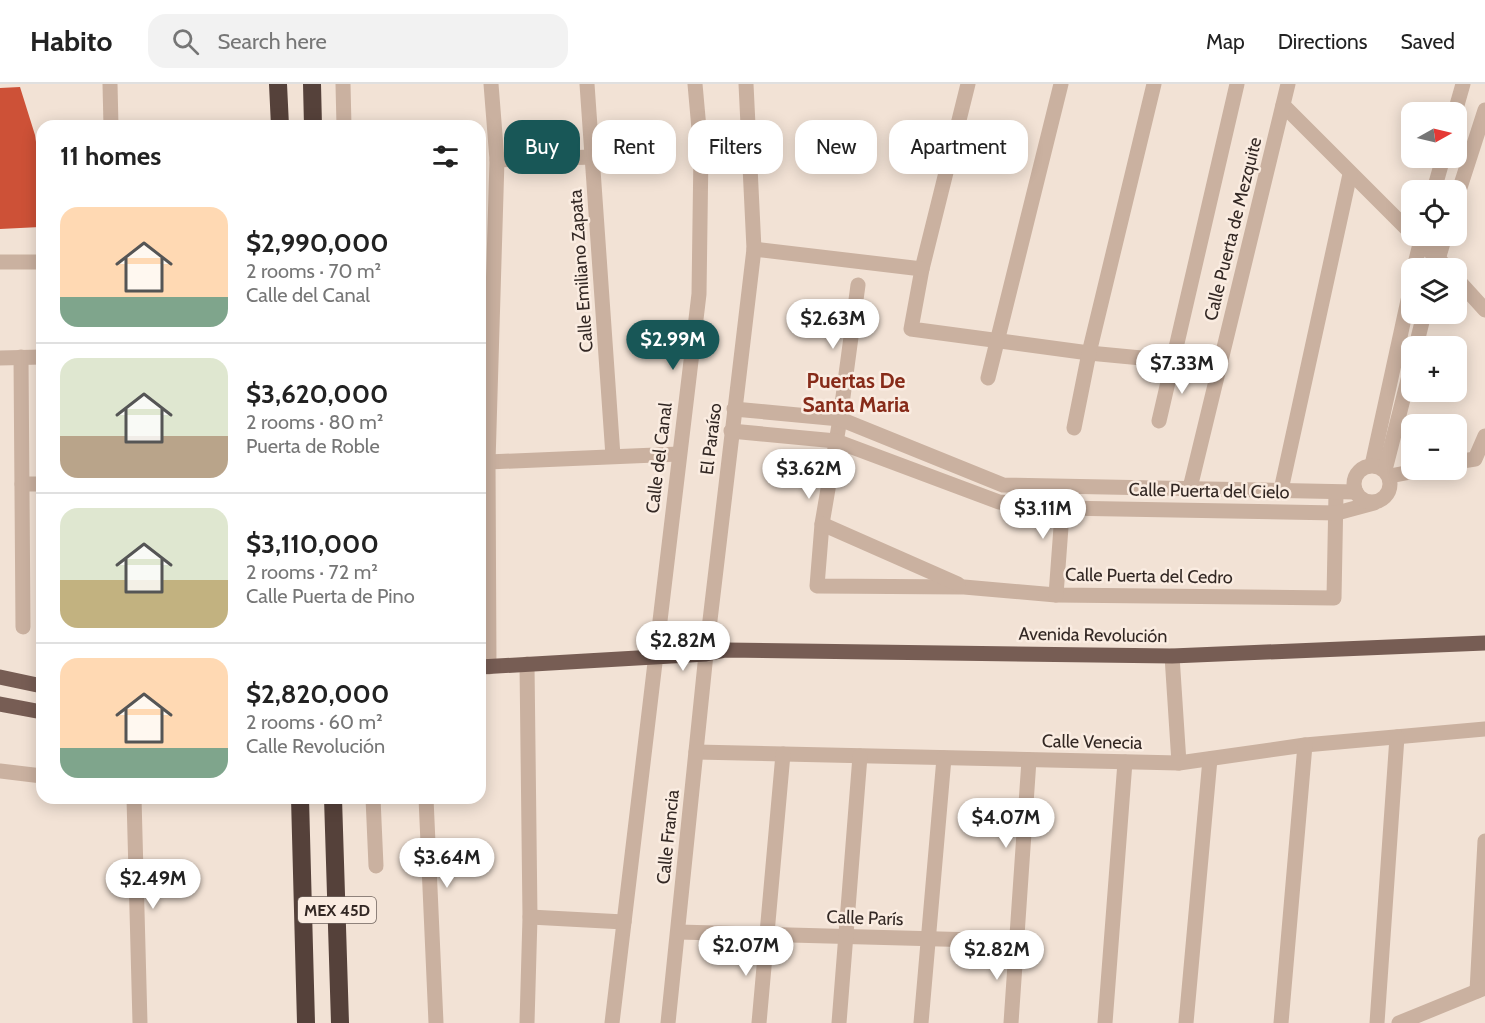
<!DOCTYPE html>
<meta charset="utf-8">
<style>
:root{--surface:#fff;--page:#f2f2f2;--text:#222;--muted:#767676;--line:#e0e0e0;--accent:#185757}
body{margin:0;font-family:Cabin,sans-serif;background:var(--page);color:var(--text);height:100vh;display:flex;flex-direction:column;font-size:22px;white-space:nowrap}
*{box-sizing:border-box;margin:0}
p{font-size:20px;color:var(--muted)}
.icon{flex:none;width:33px;height:33px;fill:none;stroke:currentColor;stroke-width:2;stroke-linecap:round;stroke-linejoin:round}
.map{position:relative;flex:1;overflow:hidden}
.panel{position:absolute;left:36px;top:36px;width:450px;height:684px;display:flex;flex-direction:column;background:var(--surface);border-radius:18px;box-shadow:0 3px 15px #0003}
.panel>*{flex:none}
.guide{position:absolute;left:504px;top:36px;width:570px;height:54px;display:flex;gap:12px}
.needle{width:39px;rotate:82deg}
.fabs{position:absolute;left:1401px;top:18px;display:grid;gap:12px}
.fabs a{display:grid;place-items:center;width:66px;height:66px;border-radius:12px;background:var(--surface);box-shadow:0 3px 15px #0003;font-size:30px}
.price{position:absolute;translate:-50% -51px;padding:0 14px;border-radius:21px;background:#fff;color:#222;font-size:20px;line-height:39px;filter:drop-shadow(0 2px 3px #0008)}
.price::after{content:'';position:absolute;left:50%;top:36px;width:18px;height:14px;margin-left:-9px;background:inherit;clip-path:polygon(0 0,100% 0,50% 100%)}
.price.on{background:var(--accent);color:#fff}
ul{padding:0;list-style:none}
li{display:flex;align-items:center;gap:18px;height:150px;padding:0 24px}
li+li{border-top:2px solid var(--line)}
li span{display:grid;place-items:center;flex:none;width:168px;height:120px;border-radius:18px;color:#555}
li>.icon{margin-inline-start:auto}
span .icon{width:72px;height:72px;fill:#fffc;stroke-width:1}
li b{font-size:26px}
h2{display:flex;justify-content:space-between;align-items:center;height:72px;padding:0 24px;font-size:26px}
.tag{padding:0 21px;border-radius:18px;background:var(--surface);box-shadow:0 3px 15px #0003;font-size:21px;line-height:54px}
.tag.on{background:var(--accent);color:#fff}
header{display:flex;align-items:center;gap:36px;box-sizing:border-box;height:84px;padding:0 30px;background:var(--surface);border-bottom:2px solid var(--line)}
header strong{font-size:28px}
nav{display:flex;gap:33px;margin-inline-start:auto;font-size:21px}
.search{width:420px;height:54px;background:var(--page);display:flex;align-items:center;gap:15px;box-sizing:border-box;padding:0 21px;border-radius:18px;color:var(--muted);font-size:22px}
.map>svg:first-child{display:block}
.building{fill:#cd5137}
.lines{fill:none;stroke-linecap:round;stroke-linejoin:round}
.minor{stroke:#cab1a0;stroke-width:15}
.major{stroke:#775d54;stroke-width:15}
.highway{stroke:#55413a;stroke-width:18}
.labels{text-anchor:middle;stroke-width:5;stroke-linejoin:round;paint-order:stroke}
.shield{fill:#faece1;stroke:#6f635d;stroke-width:1.5}
.shield-label{font-size:16px;font-weight:bold;fill:#332824}
.street-label{font-size:18px;fill:#332824;stroke:#faece1}
.quarter-label{font-size:21px;font-weight:bold;fill:#872b19;stroke:#faece1}
</style>
<header>
<strong>Habito</strong>
<div class="search"><svg class="icon" aria-label="search" viewBox="0 0 24 24"><circle cx="10" cy="10" r="6"/><path d="M15 15l6 6"/></svg>Search here</div>
<nav><a>Map</a><a>Directions</a><a>Saved</a></nav>
</header>
<div class="map">
<svg width="1485" height="939" viewBox="0 0 1485 939">
<rect width="100%" height="100%" fill="#f2e2d5"/>
<!-- building -->
<path class="building" d="M 20,3 L 35,51 L 40,86 L 40,143 L 0,145 L 0,4 Z"/>
<g class="lines">
<!-- minor -->
<g class="minor">
<path d="M 110,0 L 111,42"/>
<path d="M 343,0 L 344,42"/>
<path d="M 587,0 L 613,372"/>
<path d="M 968,0 L 922,185 L 911,245 L 1089,269 L 1173,277"/>
<path d="M 1283,21 L 1412,150"/>
<path d="M 1455,28 L 1463,0"/>
<path d="M 497,76 L 592,73"/>
<path d="M 1434,106 L 1443,74"/>
<path d="M 1456,116 L 1485,26"/>
<path d="M 1413,152 L 1448,184"/>
<path d="M 754,165 L 922,185"/>
<path d="M 0,178 L 42,178"/>
<path d="M 1436,182 L 1445,152"/>
<path d="M 1414,184 L 1422,152"/>
<path d="M 1456,194 L 1485,226"/>
<path d="M 858,201 L 840,335 L 822,440 L 817,502 L 964,503 L 1056,511 L 1334,514 L 1336,409"/>
<path d="M 1416,262 L 1424,230"/>
<path d="M 21,273 L 23,543"/>
<path d="M 0,274 L 42,273"/>
<path d="M 988,294 L 1061,0"/>
<path d="M 734,325 L 840,335 L 1003,401 L 1356,408"/>
<path d="M 1159,337 L 1237,0"/>
<path d="M 1074,344 L 1089,269 L 1154,0"/>
<path d="M 731,347 L 836,357 L 999,418 L 1062,424 L 1337,429 L 1374,419"/>
<path d="M 488,378 L 679,370"/>
<path d="M 1456,378 L 1475,375 L 1485,352"/>
<path d="M 1372,381 L 1412,198"/>
<circle cx="1372" cy="400" r="18"/>
<path d="M 1385,386 L 1412,280"/>
<path d="M 1390,392 L 1421,386"/>
<path d="M 22,400 L 42,400"/>
<path d="M 1190,404 L 1288,0"/>
<path d="M 1281,406 L 1350,90"/>
<path d="M 822,440 L 958,500"/>
<path d="M 1056,511 L 1063,416"/>
<path d="M 1172,572 L 1179,679"/>
<path d="M 527,580 L 530,833 L 527,939"/>
<path d="M 489,583 L 488,378 L 497,76 L 491,0"/>
<path d="M 696,668 L 1179,679 L 1305,661 L 1485,645"/>
<path d="M 0,687 L 42,692"/>
<path d="M 134,714 L 140,939"/>
<path d="M 373,714 L 376,782"/>
<path d="M 426,714 L 436,939"/>
<path d="M 530,833 L 624,838"/>
<path d="M 678,848 L 1015,857"/>
<path d="M 1477,907 L 1485,757"/>
<path d="M 612,939 L 699,210 L 701,67 L 695,0"/>
<path d="M 668,939 L 706,570 L 754,165 L 746,0"/>
<path d="M 759,939 L 783,670"/>
<path d="M 839,939 L 860,672"/>
<path d="M 921,939 L 944,674"/>
<path d="M 1011,939 L 1029,676"/>
<path d="M 1105,939 L 1125,678"/>
<path d="M 1186,939 L 1210,675"/>
<path d="M 1281,939 L 1305,661"/>
<path d="M 1377,939 L 1397,653"/>
<path d="M 1399,939 L 1485,904"/>
</g>
<!-- major -->
<g class="major">
<path d="M 480,583 L 706,570 L 726,566 L 1172,572 L 1485,559"/>
<path d="M 0,593 L 42,602"/>
<path d="M 0,620 L 42,628"/>
</g>
<!-- highway -->
<g class="highway">
<path d="M 278,0 L 280,42"/>
<path d="M 312,0 L 313,42"/>
<path d="M 300,714 L 306,939"/>
<path d="M 333,714 L 340,939"/>
</g>
</g>
<g class="labels">
<!-- shield labels -->
<rect class="shield" x="298" y="813" width="78" height="26" rx="4.5"/>
<g class="shield-label">
<text x="337" y="832">MEX 45D</text>
</g>
<!-- street labels -->
<g class="street-label">
<text transform="translate(1233 145) rotate(-76)" y="6">Calle Puerta de Mezquite</text>
<text transform="translate(581 187) rotate(-94)" y="6">Calle Emiliano Zapata</text>
<text transform="translate(711 355) rotate(-83)" y="6">El Paraíso</text>
<text transform="translate(659 374) rotate(-83)" y="6">Calle del Canal</text>
<text transform="translate(1209 407) rotate(1)" y="6">Calle Puerta del Cielo</text>
<text transform="translate(1149 492) rotate(1)" y="6">Calle Puerta del Cedro</text>
<text transform="translate(1093 551) rotate(1)" y="6">Avenida Revolución</text>
<text transform="translate(1092 658) rotate(1)" y="6">Calle Venecia</text>
<text transform="translate(668 753) rotate(-84)" y="6">Calle Francia</text>
<text transform="translate(865 834) rotate(2)" y="6">Calle París</text>
</g>
<!-- quarter labels -->
<g class="quarter-label">
<text x="856" y="304">Puertas De<tspan x="856" dy="24">Santa Maria</tspan></text>
</g>
</g>
</svg>
<div class="fabs">
<a><svg class="needle" viewBox="-14 -14 28 28"><path d="M0-13l5 13h-10z" fill="#e53935"/><path d="M0 13l5-13h-10z" fill="#767676"/></svg></a>
<a><svg class="icon" aria-label="locate" viewBox="0 0 24 24"><circle cx="12" cy="12" r="6"/><path d="M12 2v4M12 18v4M2 12h4M18 12h4"/></svg></a>
<a><svg class="icon" aria-label="layers" viewBox="0 0 24 24"><path d="M12 4l9 5-9 5-9-5zM3 14l9 5 9-5"/></svg></a>
<a>+</a>
<a>−</a>
</div>
<b class="price" style="left:833px;top:266px">$2.63M</b>
<b class="price on" style="left:673px;top:287px">$2.99M</b>
<b class="price" style="left:1182px;top:311px">$7.33M</b>
<b class="price" style="left:809px;top:416px">$3.62M</b>
<b class="price" style="left:1043px;top:456px">$3.11M</b>
<b class="price" style="left:683px;top:588px">$2.82M</b>
<b class="price" style="left:1006px;top:765px">$4.07M</b>
<b class="price" style="left:447px;top:805px">$3.64M</b>
<b class="price" style="left:153px;top:826px">$2.49M</b>
<b class="price" style="left:746px;top:893px">$2.07M</b>
<b class="price" style="left:997px;top:897px">$2.82M</b>
<div class="guide">
<a class="tag on">Buy</a>
<a class="tag">Rent</a>
<a class="tag">Filters</a>
<a class="tag">New</a>
<a class="tag">Apartment</a>
</div>
<section class="panel">
<h2>11 homes<svg class="icon" aria-label="filters" viewBox="0 0 24 24"><path d="M4 7h16M4 17h16"/><circle cx="9" cy="7" r="2"/><circle cx="15" cy="17" r="2"/></svg></h2>
<ul>
<li><span style="background:linear-gradient(#ffd9b3 75%,#7fa58c 0)"><svg class="icon" aria-label="home" viewBox="0 0 24 24"><path d="M3 11l9-7 9 7M6 9v11h12V9"/></svg></span><div><b>$2,990,000</b><p>2 rooms · 70 m²</p><p>Calle del Canal</p></div></li>
<li><span style="background:linear-gradient(#dfe7d0 65%,#b9a48a 0)"><svg class="icon" aria-label="home" viewBox="0 0 24 24"><path d="M3 11l9-7 9 7M6 9v11h12V9"/></svg></span><div><b>$3,620,000</b><p>2 rooms · 80 m²</p><p>Puerta de Roble</p></div></li>
<li><span style="background:linear-gradient(#dfe7d0 60%,#c2b280 0)"><svg class="icon" aria-label="home" viewBox="0 0 24 24"><path d="M3 11l9-7 9 7M6 9v11h12V9"/></svg></span><div><b>$3,110,000</b><p>2 rooms · 72 m²</p><p>Calle Puerta de Pino</p></div></li>
<li><span style="background:linear-gradient(#ffd9b3 75%,#7fa58c 0)"><svg class="icon" aria-label="home" viewBox="0 0 24 24"><path d="M3 11l9-7 9 7M6 9v11h12V9"/></svg></span><div><b>$2,820,000</b><p>2 rooms · 60 m²</p><p>Calle Revolución</p></div></li>
</ul>
</section>
</div>
